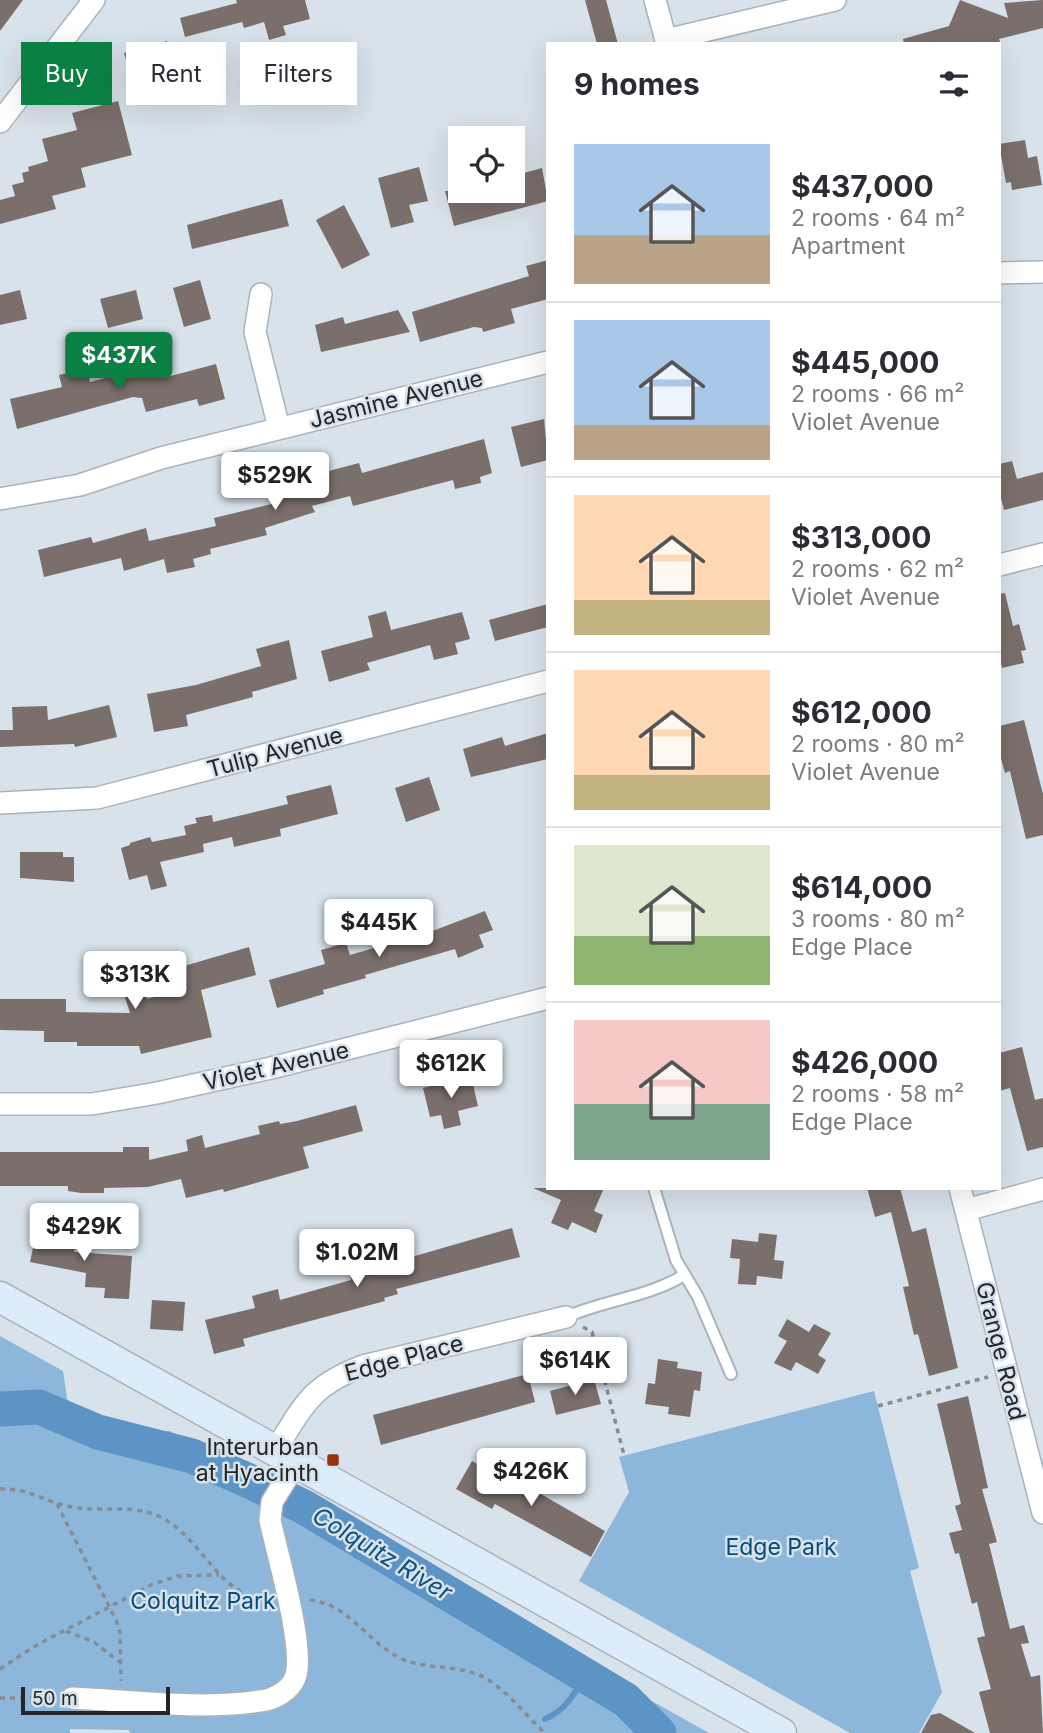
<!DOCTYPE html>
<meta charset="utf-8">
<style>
:root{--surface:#fff;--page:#f7f7f7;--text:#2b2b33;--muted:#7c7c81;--line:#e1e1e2;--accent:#0b8043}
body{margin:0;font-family:Inter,sans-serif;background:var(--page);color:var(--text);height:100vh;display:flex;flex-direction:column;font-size:26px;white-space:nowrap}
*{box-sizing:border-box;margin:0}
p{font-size:23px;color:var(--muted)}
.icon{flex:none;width:38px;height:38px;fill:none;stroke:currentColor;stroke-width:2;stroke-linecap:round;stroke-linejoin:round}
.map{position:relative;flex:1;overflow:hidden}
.panel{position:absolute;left:546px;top:42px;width:455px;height:1148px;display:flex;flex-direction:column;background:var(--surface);border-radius:0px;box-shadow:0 7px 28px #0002}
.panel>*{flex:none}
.hud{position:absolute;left:21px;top:42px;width:420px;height:63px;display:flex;gap:14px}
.fabs{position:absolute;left:448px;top:126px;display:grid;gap:14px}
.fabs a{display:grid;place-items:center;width:77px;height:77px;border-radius:0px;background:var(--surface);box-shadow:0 7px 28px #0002;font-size:35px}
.scale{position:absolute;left:21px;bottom:18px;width:149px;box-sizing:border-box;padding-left:7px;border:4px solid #232629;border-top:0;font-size:19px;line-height:24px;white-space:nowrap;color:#232629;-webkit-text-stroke:5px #d8e2ea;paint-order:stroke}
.price{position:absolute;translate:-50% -60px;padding:0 16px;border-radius:7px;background:#fff;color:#222;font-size:23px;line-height:46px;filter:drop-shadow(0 2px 4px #0008)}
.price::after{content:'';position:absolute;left:50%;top:42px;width:21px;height:16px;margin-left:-10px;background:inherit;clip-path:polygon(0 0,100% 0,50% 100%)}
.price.on{background:var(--accent);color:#fff}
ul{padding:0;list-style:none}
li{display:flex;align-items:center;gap:21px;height:175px;padding:0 28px}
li+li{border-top:2px solid var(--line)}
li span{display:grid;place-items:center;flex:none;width:196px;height:140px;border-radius:0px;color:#555}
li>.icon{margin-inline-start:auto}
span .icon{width:84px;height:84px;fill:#fffc;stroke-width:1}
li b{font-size:30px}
h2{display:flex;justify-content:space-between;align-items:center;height:84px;padding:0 28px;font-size:30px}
.pill{padding:0 24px;border-radius:0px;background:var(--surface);box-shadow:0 7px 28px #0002;font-size:24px;line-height:63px}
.pill.on{background:var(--accent);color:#fff}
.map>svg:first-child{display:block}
.park{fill:#8db6db}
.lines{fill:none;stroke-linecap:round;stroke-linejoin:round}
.stream{stroke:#5c94c5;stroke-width:6}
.river{stroke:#5c94c5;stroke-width:35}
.building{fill:#7b6f6c}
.service-casing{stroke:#aab3bc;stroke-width:14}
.minor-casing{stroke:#aab3bc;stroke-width:24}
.secondary-casing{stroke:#aab3bc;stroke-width:33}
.path{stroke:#858c92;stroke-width:3.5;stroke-dasharray:5 5;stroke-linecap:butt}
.service{stroke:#fff;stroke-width:10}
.minor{stroke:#fff;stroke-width:21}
.secondary{stroke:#dcecfa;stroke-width:30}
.poi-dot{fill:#983113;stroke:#d8e2ea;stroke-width:2.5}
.labels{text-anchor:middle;stroke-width:5;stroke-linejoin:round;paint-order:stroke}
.street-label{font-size:23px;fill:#232629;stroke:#d8e2ea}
.poi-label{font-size:23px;fill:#232629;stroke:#d8e2ea;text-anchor:end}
.park-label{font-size:23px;fill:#064b79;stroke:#d8e2ea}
.water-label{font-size:24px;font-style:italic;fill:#0f507f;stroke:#d8e2ea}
</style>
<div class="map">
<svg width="1043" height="1733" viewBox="0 0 1043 1733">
<rect width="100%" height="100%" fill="#d8e2ea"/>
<!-- park -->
<g class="park">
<path d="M 0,1336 L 63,1371 L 72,1431 L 170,1431 L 709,1733 L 130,1733 L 129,1730 L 70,1729 L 70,1733 L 0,1733 Z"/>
<path d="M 874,1391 L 919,1568 L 910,1571 L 942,1692 L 919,1733 L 850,1733 L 579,1581 L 629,1492 L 619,1457 Z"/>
</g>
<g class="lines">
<!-- stream -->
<path class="stream" d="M 545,1719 C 566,1710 575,1694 584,1675"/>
<!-- river -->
<path class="river" d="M 0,1409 L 39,1407 L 98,1432 L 192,1456 L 247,1480 L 304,1507 L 626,1700 L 659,1733"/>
</g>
<!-- building -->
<g class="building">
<path d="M 0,0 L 23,0 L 0,31 Z"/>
<path d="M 236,0 L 305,0 L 310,19 L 283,26 L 286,35 L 269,40 L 264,22 L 244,28 L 242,22 L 185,37 L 180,18 L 237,3 Z"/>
<path d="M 585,0 L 606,0 L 618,44 L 597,44 Z"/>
<path d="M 960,0 L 1008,18 L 1004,3 L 1043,0 L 1043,28 L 999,39 L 1001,44 L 904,44 L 903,39 L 949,26 Z"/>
<path d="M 167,41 L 174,71 L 132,82 L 124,53 Z"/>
<path d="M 118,101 L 132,155 L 81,168 L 86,187 L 52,196 L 56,209 L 0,224 L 0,200 L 15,196 L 12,185 L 24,182 L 22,173 L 29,171 L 28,167 L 48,161 L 42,139 L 77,130 L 72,113 Z"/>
<path d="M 1025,140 L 1028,158 L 1037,156 L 1042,185 L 1012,190 L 1011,182 L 1006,183 L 999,144 Z"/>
<path d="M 419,167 L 428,201 L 409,205 L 414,222 L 391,228 L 378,178 Z"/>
<path d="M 542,168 L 548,201 L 454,226 L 445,191 L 513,191 L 513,176 Z"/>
<path d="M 282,199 L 289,226 L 192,249 L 187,225 Z"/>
<path d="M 344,205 L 370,255 L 342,269 L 316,220 Z"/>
<path d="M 548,260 L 548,299 L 511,309 L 515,323 L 483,332 L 482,328 L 474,327 L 420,342 L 412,312 L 529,276 L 526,266 Z"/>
<path d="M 200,280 L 211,319 L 184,327 L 173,288 Z"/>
<path d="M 20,290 L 27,319 L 0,325 L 0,295 Z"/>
<path d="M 136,290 L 143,319 L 108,328 L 100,299 Z"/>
<path d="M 398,310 L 410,332 L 321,352 L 315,325 L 343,317 L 345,324 Z"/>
<path d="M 150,358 L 153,371 L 164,368 L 167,377 L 216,364 L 225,399 L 199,406 L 197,399 L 146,412 L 142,398 L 133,397 L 17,429 L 10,399 L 62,387 L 59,375 L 87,368 L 90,382 L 127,372 L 125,365 Z"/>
<path d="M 544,419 L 548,460 L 521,467 L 511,427 Z"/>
<path d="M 484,439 L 492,473 L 480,477 L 481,483 L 455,489 L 453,480 L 353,506 L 350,496 L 312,506 L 315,512 L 265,528 L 267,535 L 210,549 L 211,554 L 193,559 L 195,567 L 167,573 L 164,559 L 124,571 L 121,558 L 44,577 L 38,550 L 91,537 L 93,543 L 146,528 L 149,541 L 216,526 L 214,518 L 276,503 L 273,493 L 326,476 L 325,472 L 359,463 L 362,473 Z"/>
<path d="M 1012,461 L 1017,479 L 1043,472 L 1043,500 L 1004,510 L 999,491 L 999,464 Z"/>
<path d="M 1005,593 L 1013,626 L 1019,624 L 1026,650 L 1021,651 L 1024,663 L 1002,668 L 999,656 L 999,594 Z"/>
<path d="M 548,604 L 548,627 L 495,641 L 489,620 Z"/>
<path d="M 386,611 L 391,630 L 462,612 L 470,639 L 455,643 L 458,654 L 434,660 L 430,645 L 367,663 L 370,670 L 329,682 L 321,651 L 373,637 L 368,616 Z"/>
<path d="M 289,640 L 297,679 L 252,692 L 253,697 L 186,715 L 188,726 L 154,732 L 147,694 L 196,685 L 261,666 L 256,649 Z"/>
<path d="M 109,705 L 117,737 L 75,747 L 74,744 L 0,747 L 0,730 L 13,730 L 12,707 L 47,706 L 48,720 Z"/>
<path d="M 1024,720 L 1043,794 L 1043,835 L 1026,839 L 1010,771 L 1005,773 L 999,751 L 999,726 Z"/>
<path d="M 548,733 L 548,759 L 471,777 L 463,749 L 502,737 L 505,746 Z"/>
<path d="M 429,777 L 440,810 L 406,822 L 395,788 Z"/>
<path d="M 331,785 L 338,814 L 280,829 L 281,836 L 234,847 L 232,837 L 203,844 L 204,852 L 160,862 L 167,886 L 151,890 L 147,875 L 129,880 L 121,848 L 130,845 L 130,843 L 150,837 L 152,842 L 186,835 L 184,826 L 197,823 L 195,818 L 212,815 L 213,822 L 288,804 L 286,796 Z"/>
<path d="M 20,852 L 63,852 L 63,857 L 74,857 L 74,882 L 20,878 Z"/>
<path d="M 485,911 L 493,930 L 479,935 L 484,947 L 458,958 L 455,949 L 365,975 L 366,978 L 323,990 L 324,994 L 277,1008 L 269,980 L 325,964 L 321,950 L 346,943 L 350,955 L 381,946 L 379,940 L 420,929 L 422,935 Z"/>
<path d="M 249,947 L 256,975 L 201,990 L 212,1037 L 141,1054 L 139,1046 L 77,1046 L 77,1042 L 44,1042 L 44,1031 L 0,1030 L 0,999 L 66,999 L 66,1012 L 130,1013 L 121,984 L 141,978 L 147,999 L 179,990 L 174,969 Z"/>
<path d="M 1022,1047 L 1035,1100 L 1043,1098 L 1043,1147 L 1027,1151 L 1010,1088 L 999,1091 L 999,1053 Z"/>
<path d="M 471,1076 L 478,1106 L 458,1111 L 461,1125 L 444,1129 L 441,1115 L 430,1117 L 423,1088 Z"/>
<path d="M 356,1105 L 363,1131 L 303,1147 L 309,1168 L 224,1192 L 223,1189 L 186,1198 L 181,1179 L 148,1187 L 104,1188 L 104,1193 L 81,1193 L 68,1191 L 68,1186 L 0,1186 L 0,1152 L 123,1152 L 123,1147 L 149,1147 L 149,1160 L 188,1151 L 186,1140 L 202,1135 L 205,1148 L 260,1134 L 258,1126 L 279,1121 L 280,1124 L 297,1121 Z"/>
<path d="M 533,1188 L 604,1188 L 594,1211 L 603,1215 L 596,1233 L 572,1222 L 568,1230 L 551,1223 L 561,1200 Z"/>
<path d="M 867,1188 L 900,1188 L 912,1232 L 926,1228 L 958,1368 L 929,1376 L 918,1334 L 914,1335 L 903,1287 L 909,1286 L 891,1212 L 875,1217 Z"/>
<path d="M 512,1228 L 520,1257 L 396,1289 L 398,1294 L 384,1298 L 385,1301 L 243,1339 L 245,1346 L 214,1354 L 205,1320 L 255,1308 L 252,1296 L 278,1289 L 280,1300 L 351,1280 L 344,1253 L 371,1246 L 378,1272 L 410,1264 L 408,1258 Z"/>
<path d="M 37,1229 L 77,1236 L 74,1252 L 132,1256 L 129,1299 L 104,1298 L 105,1288 L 85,1287 L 86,1273 L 30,1262 Z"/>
<path d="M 759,1233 L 777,1235 L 774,1260 L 784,1261 L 782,1279 L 757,1276 L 756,1285 L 738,1284 L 740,1259 L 730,1258 L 732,1239 L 758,1242 Z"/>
<path d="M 152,1300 L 185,1302 L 183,1331 L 150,1329 Z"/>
<path d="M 787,1319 L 809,1332 L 814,1324 L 831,1333 L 818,1355 L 826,1360 L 818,1374 L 796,1362 L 791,1371 L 774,1363 L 787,1341 L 778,1336 Z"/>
<path d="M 658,1359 L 678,1362 L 677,1368 L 702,1372 L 700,1391 L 694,1390 L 690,1417 L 668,1414 L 669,1407 L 645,1404 L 648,1383 L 655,1384 Z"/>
<path d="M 528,1374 L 535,1402 L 381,1445 L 373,1415 Z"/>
<path d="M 594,1379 L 601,1404 L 556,1415 L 550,1391 Z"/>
<path d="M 968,1396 L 988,1488 L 982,1489 L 997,1542 L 989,1544 L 1010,1629 L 1024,1625 L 1029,1643 L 1021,1644 L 1031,1677 L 1040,1675 L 1043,1733 L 990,1733 L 979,1692 L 991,1689 L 977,1638 L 985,1636 L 977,1602 L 972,1604 L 959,1553 L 955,1554 L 949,1533 L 962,1530 L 955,1506 L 961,1504 L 937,1404 Z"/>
<path d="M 472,1461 L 517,1487 L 520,1482 L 605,1531 L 591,1557 L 495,1504 L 492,1509 L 456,1489 Z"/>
<path d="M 940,1713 L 975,1733 L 921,1733 L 931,1715 Z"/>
</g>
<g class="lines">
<!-- service casing -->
<g class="service-casing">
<g id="service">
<path d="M 654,1188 L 676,1260 L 698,1297 L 731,1374"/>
<path d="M 566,1317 C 604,1300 649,1297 684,1275"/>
</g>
</g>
<!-- minor casing -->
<g class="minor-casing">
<g id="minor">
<path d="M 655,0 L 667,44"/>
<path d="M 666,40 L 835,0"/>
<path d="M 0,122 L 94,0"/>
<path d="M 999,273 L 1043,272"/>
<path d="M 261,294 L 255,332 L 279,428"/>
<path d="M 0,499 L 80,485 L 161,458 L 548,362"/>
<path d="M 999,565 L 1043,554"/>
<path d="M 0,803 L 97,798 L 548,681"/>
<path d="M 0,1104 L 92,1104 L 157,1093 L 271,1068 L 548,998"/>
<path d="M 960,1188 L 1043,1513"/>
<path d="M 966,1210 L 1043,1189"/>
<path d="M 275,1451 C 304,1405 310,1386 363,1366 L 566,1317"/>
<path d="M 72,1698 C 132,1701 201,1710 260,1701 C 273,1700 290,1691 295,1678 C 306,1650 277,1554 270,1520 L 272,1502 L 296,1463"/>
</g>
</g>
<!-- secondary casing -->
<g class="secondary-casing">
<path id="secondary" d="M 0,1297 L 781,1733"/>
</g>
<!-- path -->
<g class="path">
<path d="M 583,1327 L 592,1332 L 624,1455"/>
<path d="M 878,1406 L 988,1377"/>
<path d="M 0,1489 C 30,1488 44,1502 72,1507 C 103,1513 137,1502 166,1520 C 205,1544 219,1595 268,1601"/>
<path d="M 57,1504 L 116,1620 L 120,1633 L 121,1681"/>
<path d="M 310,1600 C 346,1603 367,1640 396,1656 C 423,1671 458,1663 485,1678 C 508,1691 525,1715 545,1733"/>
<path d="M 66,1631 L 94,1642 L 119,1662"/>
<path d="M 0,1669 L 35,1646 L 151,1585 L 177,1576 L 219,1575"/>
<path d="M 0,1698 L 54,1698"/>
</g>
<!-- service -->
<use href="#service" class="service"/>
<!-- minor -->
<use href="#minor" class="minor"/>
<!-- secondary -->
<use href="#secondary" class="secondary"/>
</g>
<!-- markers -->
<rect class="poi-dot" x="326" y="1453" width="14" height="14" rx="3.5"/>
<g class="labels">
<!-- street labels -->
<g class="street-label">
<text transform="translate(396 399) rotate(-14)" y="8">Jasmine Avenue</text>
<text transform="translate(275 752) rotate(-15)" y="8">Tulip Avenue</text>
<text transform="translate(276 1066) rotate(-13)" y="8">Violet Avenue</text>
<text transform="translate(1001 1351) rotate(76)" y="8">Grange Road</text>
<text transform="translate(404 1358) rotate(-15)" y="8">Edge Place</text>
</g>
<!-- poi labels -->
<g class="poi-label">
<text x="319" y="1455">Interurban<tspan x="319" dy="26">at Hyacinth</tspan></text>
</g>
<!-- park labels -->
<g class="park-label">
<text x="781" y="1555">Edge Park</text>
<text x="203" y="1609">Colquitz Park</text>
</g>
<!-- water labels -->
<g class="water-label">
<text transform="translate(382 1554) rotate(31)" y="8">Colquitz River</text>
</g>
</g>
</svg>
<div class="fabs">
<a><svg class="icon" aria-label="locate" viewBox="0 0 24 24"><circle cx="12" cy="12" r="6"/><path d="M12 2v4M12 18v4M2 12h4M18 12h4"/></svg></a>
</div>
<div class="scale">50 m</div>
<b class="price on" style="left:119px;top:392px">$437K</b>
<b class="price" style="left:275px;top:512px">$529K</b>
<b class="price" style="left:379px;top:959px">$445K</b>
<b class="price" style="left:135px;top:1011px">$313K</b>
<b class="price" style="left:451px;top:1100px">$612K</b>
<b class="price" style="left:84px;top:1263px">$429K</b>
<b class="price" style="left:357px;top:1289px">$1.02M</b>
<b class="price" style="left:575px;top:1397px">$614K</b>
<b class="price" style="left:531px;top:1508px">$426K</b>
<div class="hud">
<a class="pill on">Buy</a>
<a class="pill">Rent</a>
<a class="pill">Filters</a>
</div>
<section class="panel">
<h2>9 homes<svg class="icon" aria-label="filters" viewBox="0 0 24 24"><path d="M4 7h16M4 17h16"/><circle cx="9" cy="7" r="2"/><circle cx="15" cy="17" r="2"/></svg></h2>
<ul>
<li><span style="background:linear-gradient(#a9c7e8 65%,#b9a48a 0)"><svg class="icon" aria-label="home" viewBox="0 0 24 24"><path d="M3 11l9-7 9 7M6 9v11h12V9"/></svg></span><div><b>$437,000</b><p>2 rooms · 64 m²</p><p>Apartment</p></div></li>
<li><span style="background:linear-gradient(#a9c7e8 75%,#b9a48a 0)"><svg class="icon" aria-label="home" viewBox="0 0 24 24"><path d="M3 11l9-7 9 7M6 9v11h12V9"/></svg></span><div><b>$445,000</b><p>2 rooms · 66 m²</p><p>Violet Avenue</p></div></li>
<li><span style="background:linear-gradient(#ffd9b3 75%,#c2b280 0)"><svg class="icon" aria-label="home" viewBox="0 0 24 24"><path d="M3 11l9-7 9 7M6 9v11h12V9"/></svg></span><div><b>$313,000</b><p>2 rooms · 62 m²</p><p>Violet Avenue</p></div></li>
<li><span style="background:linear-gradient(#ffd9b3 75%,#c2b280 0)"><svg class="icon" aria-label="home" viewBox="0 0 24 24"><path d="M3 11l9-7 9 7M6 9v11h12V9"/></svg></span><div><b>$612,000</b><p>2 rooms · 80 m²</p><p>Violet Avenue</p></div></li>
<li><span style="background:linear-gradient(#dfe7d0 65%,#8fb573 0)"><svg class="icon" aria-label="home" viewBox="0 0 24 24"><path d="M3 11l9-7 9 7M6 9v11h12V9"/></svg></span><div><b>$614,000</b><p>3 rooms · 80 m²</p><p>Edge Place</p></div></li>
<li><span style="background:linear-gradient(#f6c9c9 60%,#7fa58c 0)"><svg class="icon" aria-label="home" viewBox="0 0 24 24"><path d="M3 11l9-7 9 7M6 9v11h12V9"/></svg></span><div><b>$426,000</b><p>2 rooms · 58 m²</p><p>Edge Place</p></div></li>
</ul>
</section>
</div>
